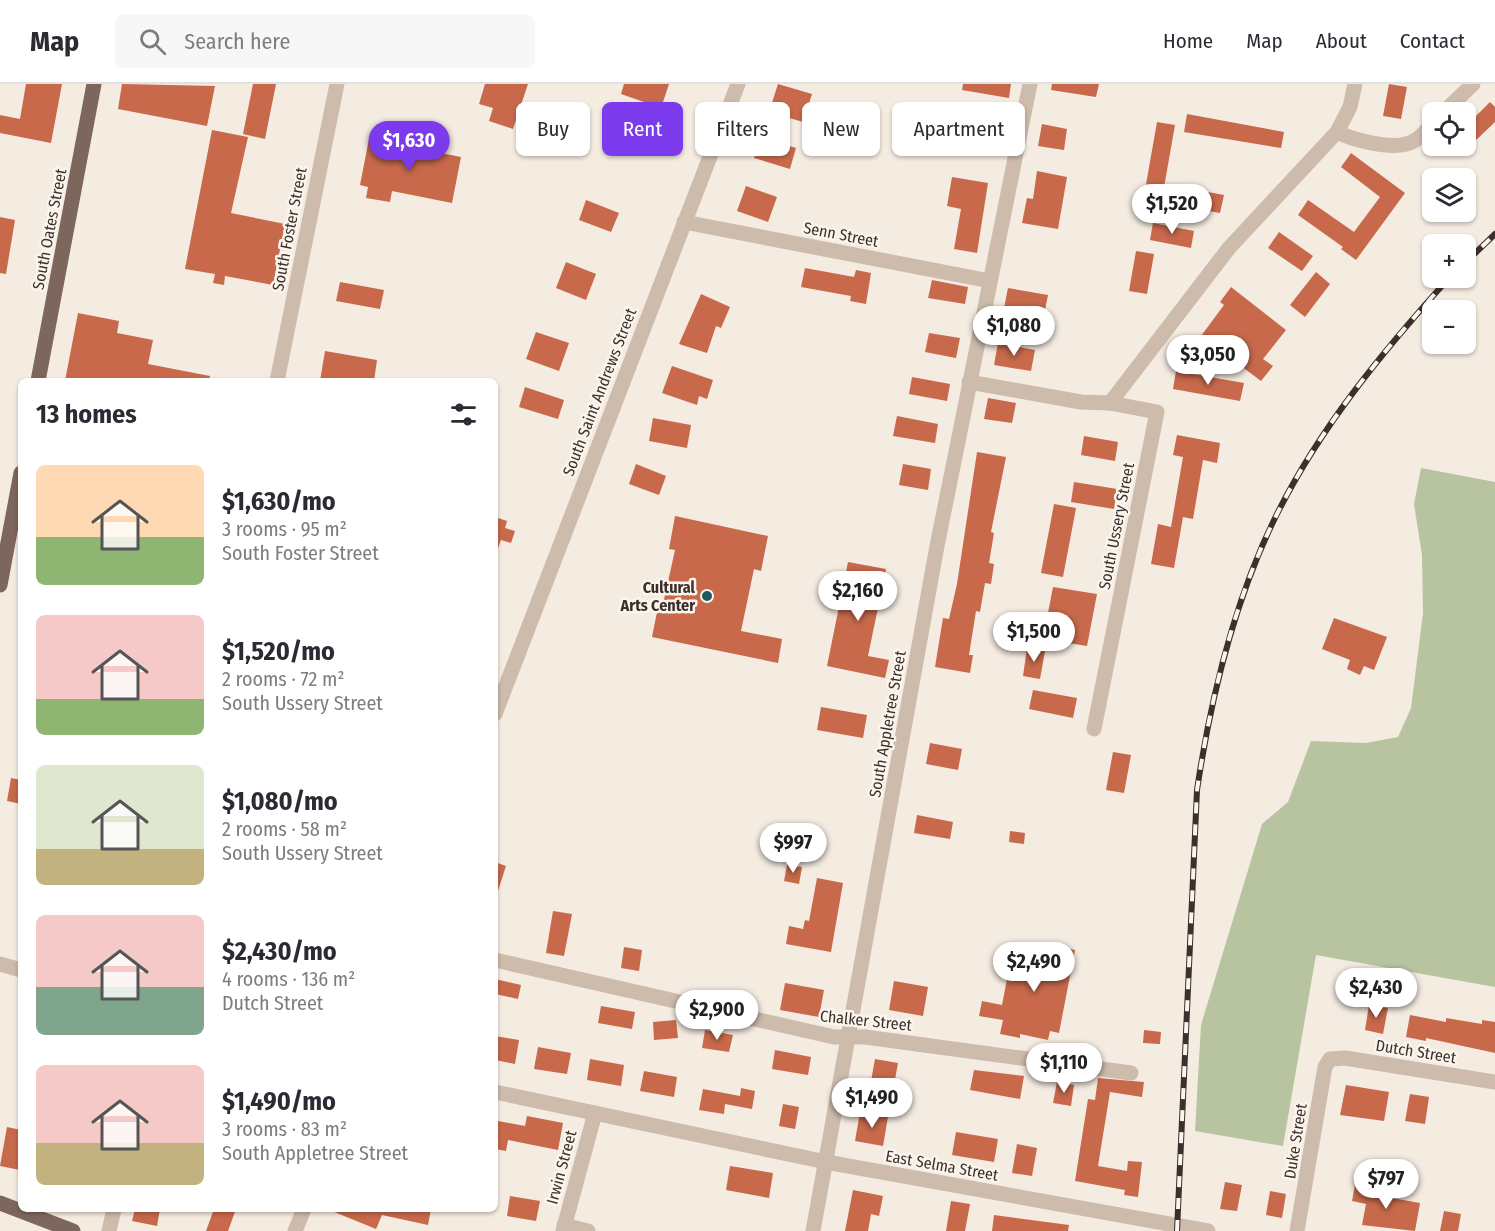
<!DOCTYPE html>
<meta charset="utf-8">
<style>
:root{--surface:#fff;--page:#f7f7f7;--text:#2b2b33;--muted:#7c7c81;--line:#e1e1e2;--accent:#7c3aed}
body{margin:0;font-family:"Fira Sans Condensed",sans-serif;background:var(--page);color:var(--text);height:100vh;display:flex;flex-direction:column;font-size:22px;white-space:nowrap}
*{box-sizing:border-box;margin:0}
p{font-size:20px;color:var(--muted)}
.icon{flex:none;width:33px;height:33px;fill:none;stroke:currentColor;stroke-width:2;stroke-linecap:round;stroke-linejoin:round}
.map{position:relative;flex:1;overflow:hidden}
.sheet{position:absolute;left:18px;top:294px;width:480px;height:834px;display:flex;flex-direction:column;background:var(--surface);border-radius:9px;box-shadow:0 2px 4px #0004}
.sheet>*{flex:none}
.hud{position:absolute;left:516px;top:18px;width:570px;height:54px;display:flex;gap:12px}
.controls{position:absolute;left:1422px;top:18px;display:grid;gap:12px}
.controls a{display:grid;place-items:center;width:54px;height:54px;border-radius:9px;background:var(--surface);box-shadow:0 2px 4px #0004;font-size:30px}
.price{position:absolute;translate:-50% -51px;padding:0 14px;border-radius:21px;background:#fff;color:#222;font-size:20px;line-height:39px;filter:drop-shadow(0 2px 3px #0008)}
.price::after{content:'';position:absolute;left:50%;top:36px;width:18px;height:14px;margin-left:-9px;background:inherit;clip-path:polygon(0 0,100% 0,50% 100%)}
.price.current{background:var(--accent);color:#fff}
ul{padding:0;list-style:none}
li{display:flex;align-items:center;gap:18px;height:150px;padding:0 18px}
li span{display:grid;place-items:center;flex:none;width:168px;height:120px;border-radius:9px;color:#555}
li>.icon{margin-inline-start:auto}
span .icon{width:72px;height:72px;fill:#fffc;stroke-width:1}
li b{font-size:26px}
h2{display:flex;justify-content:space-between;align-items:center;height:72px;padding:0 18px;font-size:26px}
.chip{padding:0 21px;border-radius:9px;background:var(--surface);box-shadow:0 2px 4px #0004;font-size:21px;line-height:54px}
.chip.current{background:var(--accent);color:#fff}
header{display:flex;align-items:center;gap:36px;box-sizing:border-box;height:84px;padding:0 30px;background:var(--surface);border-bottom:2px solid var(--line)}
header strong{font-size:28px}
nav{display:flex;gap:33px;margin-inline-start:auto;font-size:21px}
.search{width:420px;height:54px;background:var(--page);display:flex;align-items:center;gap:15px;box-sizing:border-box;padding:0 21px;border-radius:9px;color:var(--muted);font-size:22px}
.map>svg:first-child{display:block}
.green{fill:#b8c4a0}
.building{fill:#c8694b}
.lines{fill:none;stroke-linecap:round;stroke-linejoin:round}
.minor{stroke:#cdbbac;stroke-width:15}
.major{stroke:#7d675c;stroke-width:15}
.rail-casing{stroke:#3b302b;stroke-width:6}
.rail{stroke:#fbf5ee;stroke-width:4;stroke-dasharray:11;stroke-linecap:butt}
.poi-dot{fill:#1f5a5e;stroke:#fbf5ee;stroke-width:2}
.labels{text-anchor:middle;stroke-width:5;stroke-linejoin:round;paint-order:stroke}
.street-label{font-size:16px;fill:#3b302b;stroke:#fbf5ee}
.poi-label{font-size:16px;font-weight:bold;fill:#3b302b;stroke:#fbf5ee;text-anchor:end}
</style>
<header>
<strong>Map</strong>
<div class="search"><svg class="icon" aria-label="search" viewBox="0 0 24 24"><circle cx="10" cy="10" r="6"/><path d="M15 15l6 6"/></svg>Search here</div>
<nav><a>Home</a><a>Map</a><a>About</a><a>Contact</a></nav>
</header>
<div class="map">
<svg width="1495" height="1147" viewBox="0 0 1495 1147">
<rect width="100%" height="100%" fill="#f4ebe1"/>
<!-- green -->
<path class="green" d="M 1421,384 L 1495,398 L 1495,903 L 1316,871 L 1283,1062 L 1195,1047 L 1201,941 L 1262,740 L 1288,718 L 1311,657 L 1366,659 L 1398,653 L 1411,624 L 1423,529 L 1422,471 L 1414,420 Z"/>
<!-- building -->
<g class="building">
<path d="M 26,0 L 62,0 L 51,59 L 0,49 L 0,31 L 20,35 Z"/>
<path d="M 122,0 L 215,2 L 207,42 L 118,25 Z"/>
<path d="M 253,0 L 276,0 L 265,55 L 243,50 Z"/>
<path d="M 485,0 L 528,0 L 513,45 L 489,37 L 493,24 L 479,20 Z"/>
<path d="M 624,0 L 669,0 L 661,24 L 621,10 Z"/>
<path d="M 778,0 L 812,10 L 803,38 L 769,28 Z"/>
<path d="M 963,0 L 1011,0 L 1009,14 L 962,6 Z"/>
<path d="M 1052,0 L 1099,0 L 1096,13 L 1051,6 Z"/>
<path d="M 1389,0 L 1407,3 L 1401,35 L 1383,32 Z"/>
<path d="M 1490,18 L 1495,23 L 1495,38 L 1471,61 L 1466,56 L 1466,42 Z"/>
<path d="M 1187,30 L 1284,48 L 1281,64 L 1184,48 Z"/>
<path d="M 1157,38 L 1175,41 L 1163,109 L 1145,106 Z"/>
<path d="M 1042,40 L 1067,45 L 1064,66 L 1038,62 Z"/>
<path d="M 212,46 L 248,53 L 231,129 L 285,140 L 273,201 L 225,192 L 224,201 L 213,199 L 215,190 L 185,185 Z"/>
<path d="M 760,53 L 796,64 L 790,85 L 754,74 Z"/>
<path d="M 369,55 L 461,73 L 452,119 L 392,107 L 390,118 L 366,114 L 368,103 L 360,101 Z"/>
<path d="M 1351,69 L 1405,109 L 1356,176 L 1341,165 L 1343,163 L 1298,131 L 1308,116 L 1354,148 L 1380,113 L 1341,83 Z"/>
<path d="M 1037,87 L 1067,93 L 1058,145 L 1022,139 L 1027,114 L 1033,115 Z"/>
<path d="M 952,93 L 988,99 L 977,169 L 954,165 L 961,125 L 947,122 Z"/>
<path d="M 746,102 L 777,113 L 768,138 L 737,127 Z"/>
<path d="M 1175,102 L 1224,111 L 1220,129 L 1172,121 Z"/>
<path d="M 586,116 L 619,129 L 611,148 L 579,136 Z"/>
<path d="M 0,133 L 15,136 L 6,190 L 0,189 Z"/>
<path d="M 1153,139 L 1194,147 L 1191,164 L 1150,156 Z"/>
<path d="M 1279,148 L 1313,172 L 1302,187 L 1268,164 Z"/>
<path d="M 1136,167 L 1154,170 L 1147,210 L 1129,207 Z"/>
<path d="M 566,178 L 596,190 L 586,216 L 556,204 Z"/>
<path d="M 805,184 L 854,193 L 856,186 L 871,189 L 866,220 L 850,217 L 851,212 L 801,203 Z"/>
<path d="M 1316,188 L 1330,200 L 1305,233 L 1290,221 Z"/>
<path d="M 932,196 L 968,203 L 965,220 L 928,214 Z"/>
<path d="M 340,198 L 384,206 L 380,225 L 336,217 Z"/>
<path d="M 1231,203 L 1286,246 L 1263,275 L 1273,282 L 1261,297 L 1201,252 L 1224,221 L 1220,218 Z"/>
<path d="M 1008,204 L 1048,211 L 1043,236 L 1003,229 Z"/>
<path d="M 701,210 L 730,223 L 721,244 L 716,242 L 707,269 L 679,260 Z"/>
<path d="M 78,229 L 119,237 L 117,249 L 153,256 L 148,280 L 210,292 L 209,297 L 65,297 Z"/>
<path d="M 536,248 L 569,259 L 559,287 L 526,275 Z"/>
<path d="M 929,249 L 960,254 L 956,274 L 925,268 Z"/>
<path d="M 998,259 L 1035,266 L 1031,287 L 994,281 Z"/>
<path d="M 325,267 L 377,276 L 374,297 L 320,297 Z"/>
<path d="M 672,282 L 713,296 L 707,315 L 699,312 L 697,321 L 662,309 Z"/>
<path d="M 1176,287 L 1244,299 L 1240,317 L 1173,305 Z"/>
<path d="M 912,293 L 950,300 L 947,317 L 909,310 Z"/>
<path d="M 525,303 L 564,316 L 558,335 L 519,323 Z"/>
<path d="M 988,314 L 1016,319 L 1012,339 L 984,335 Z"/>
<path d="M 897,332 L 938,340 L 935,359 L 893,352 Z"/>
<path d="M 653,334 L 691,341 L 687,364 L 649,357 Z"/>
<path d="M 1177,351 L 1220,359 L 1217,379 L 1203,376 L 1193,435 L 1183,433 L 1174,484 L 1151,480 L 1158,440 L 1171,443 L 1183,373 L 1173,371 Z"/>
<path d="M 1084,352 L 1118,358 L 1115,377 L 1081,371 Z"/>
<path d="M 977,368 L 1006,373 L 991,448 L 994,449 L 989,479 L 994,480 L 991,500 L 985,499 L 980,528 L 976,527 L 969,571 L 973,571 L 970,589 L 935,583 L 943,534 L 949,535 L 957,500 Z"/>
<path d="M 636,380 L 666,392 L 659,411 L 629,400 Z"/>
<path d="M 903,380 L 931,385 L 928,406 L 899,401 Z"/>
<path d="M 1074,398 L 1117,405 L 1114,425 L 1071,418 Z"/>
<path d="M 1054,420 L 1076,424 L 1063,493 L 1041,489 Z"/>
<path d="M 675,432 L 768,452 L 761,487 L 754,485 L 741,547 L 782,555 L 778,579 L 652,553 L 657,528 L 661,529 L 675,466 L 669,465 Z"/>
<path d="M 495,433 L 507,437 L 505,444 L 515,447 L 511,459 L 501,456 L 497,467 Z"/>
<path d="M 848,478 L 886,485 L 868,572 L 889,576 L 885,594 L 827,582 Z"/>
<path d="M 1053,503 L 1097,510 L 1087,562 L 1043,555 Z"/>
<path d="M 1334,534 L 1387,553 L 1374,586 L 1364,582 L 1360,591 L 1347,585 L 1350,576 L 1322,565 Z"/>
<path d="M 1027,564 L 1045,567 L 1040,595 L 1023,592 Z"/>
<path d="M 1033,606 L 1077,614 L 1073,634 L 1029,625 Z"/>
<path d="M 821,623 L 867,631 L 863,654 L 817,646 Z"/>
<path d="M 930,659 L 962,665 L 958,686 L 926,680 Z"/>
<path d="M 1113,668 L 1131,671 L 1124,709 L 1106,706 Z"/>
<path d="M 11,694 L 21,696 L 21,720 L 7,717 Z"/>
<path d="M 917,731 L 953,738 L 950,755 L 914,749 Z"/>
<path d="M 1010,747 L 1025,749 L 1024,760 L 1009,758 Z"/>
<path d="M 495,778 L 506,782 L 497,810 L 495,810 Z"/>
<path d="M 787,781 L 802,783 L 799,800 L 784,797 Z"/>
<path d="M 817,794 L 843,799 L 831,868 L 786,860 L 789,842 L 803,845 L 805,836 L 809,837 Z"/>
<path d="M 553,827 L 572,830 L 564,872 L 546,869 Z"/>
<path d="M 1034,858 L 1075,866 L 1059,949 L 1050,947 L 1048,956 L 1020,950 L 1020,954 L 1000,950 L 1003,936 L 979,932 L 982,917 L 1002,921 L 1012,869 L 1031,873 Z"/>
<path d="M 624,863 L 642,866 L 639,887 L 621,884 Z"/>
<path d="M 495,895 L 521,901 L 518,915 L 495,910 Z"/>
<path d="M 894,897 L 928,903 L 923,932 L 889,926 Z"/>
<path d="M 785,899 L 824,906 L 819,933 L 780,926 Z"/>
<path d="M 1369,921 L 1388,924 L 1383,950 L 1365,946 Z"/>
<path d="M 601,922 L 635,928 L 632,945 L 598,939 Z"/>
<path d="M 1410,931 L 1446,938 L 1446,934 L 1482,940 L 1482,936 L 1495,938 L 1495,969 L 1426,954 L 1426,957 L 1406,953 Z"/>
<path d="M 676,936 L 678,954 L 654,956 L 653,938 Z"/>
<path d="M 705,946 L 733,951 L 729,968 L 702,964 Z"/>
<path d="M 1144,946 L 1161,948 L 1160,960 L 1143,959 Z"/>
<path d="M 495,952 L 519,956 L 515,980 L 495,976 Z"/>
<path d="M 538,963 L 571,969 L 567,990 L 534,985 Z"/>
<path d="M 775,966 L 811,973 L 808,991 L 772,985 Z"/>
<path d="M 590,975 L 624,981 L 621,1002 L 587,996 Z"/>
<path d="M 875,975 L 898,979 L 894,1001 L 871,997 Z"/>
<path d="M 974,986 L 1024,992 L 1020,1015 L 970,1006 Z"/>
<path d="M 644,987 L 677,993 L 674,1013 L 640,1007 Z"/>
<path d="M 1098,994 L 1144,998 L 1142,1013 L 1110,1008 L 1098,1082 L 1127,1087 L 1128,1077 L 1142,1078 L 1138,1113 L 1124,1111 L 1125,1106 L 1075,1097 L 1088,1015 L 1095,1016 Z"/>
<path d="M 1057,998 L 1074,1001 L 1071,1022 L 1053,1019 Z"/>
<path d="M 1346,1001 L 1389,1008 L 1384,1037 L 1340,1031 Z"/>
<path d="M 741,1004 L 755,1007 L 752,1025 L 725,1020 L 724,1030 L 699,1026 L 703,1005 L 740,1012 Z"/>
<path d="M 1410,1010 L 1429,1013 L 1425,1040 L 1405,1037 Z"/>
<path d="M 783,1020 L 799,1023 L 795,1045 L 779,1042 Z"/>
<path d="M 860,1028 L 888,1033 L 883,1062 L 855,1057 Z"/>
<path d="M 527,1032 L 563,1039 L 558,1066 L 508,1056 L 506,1067 L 495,1065 L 498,1037 L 525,1042 Z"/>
<path d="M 7,1043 L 21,1046 L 20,1086 L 0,1082 Z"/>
<path d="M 956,1048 L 998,1055 L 994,1078 L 952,1071 Z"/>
<path d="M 1017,1060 L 1037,1064 L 1032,1092 L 1012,1089 Z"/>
<path d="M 730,1082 L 773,1089 L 769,1114 L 726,1106 Z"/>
<path d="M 1225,1098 L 1242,1101 L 1237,1127 L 1220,1125 Z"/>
<path d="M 1355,1101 L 1387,1107 L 1386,1113 L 1420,1119 L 1415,1147 L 1362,1141 L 1366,1120 L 1352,1117 Z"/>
<path d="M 853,1106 L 883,1112 L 879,1132 L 871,1130 L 868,1147 L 845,1147 Z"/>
<path d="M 1270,1107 L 1286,1110 L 1282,1134 L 1266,1131 Z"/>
<path d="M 510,1112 L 540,1117 L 536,1137 L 507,1132 Z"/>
<path d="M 951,1117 L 970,1120 L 965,1147 L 946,1147 Z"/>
<path d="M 135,1125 L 160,1125 L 157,1142 L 132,1137 Z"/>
<path d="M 214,1125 L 236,1125 L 228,1147 L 206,1147 Z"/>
<path d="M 327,1125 L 431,1125 L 428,1141 L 382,1131 L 376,1145 Z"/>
<path d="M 1444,1127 L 1461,1130 L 1458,1147 L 1440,1147 Z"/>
<path d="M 994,1131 L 1069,1141 L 1068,1147 L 992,1147 Z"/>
</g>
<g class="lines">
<!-- minor -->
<g class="minor">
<path d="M 1444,28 L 1473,0"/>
<path d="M 1337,48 C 1353,56 1389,65 1406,60 C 1417,58 1425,48 1432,40"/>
<path d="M 684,138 L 990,197"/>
<path d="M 277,297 L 337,0"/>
<path d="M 969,298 L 1081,318 L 1110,319 L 1157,328 L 1094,645"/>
<path d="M 1110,319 L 1229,164 L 1337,48 L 1350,23 L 1355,0"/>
<path d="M 495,630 L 738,0"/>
<path d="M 495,876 L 834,953 L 865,953 L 1131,989"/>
<path d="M 0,880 L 21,886"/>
<path d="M 495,1008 L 826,1078 L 1208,1147"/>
<path d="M 564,1141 L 588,1147"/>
<path d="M 109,1147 L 114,1125"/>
<path d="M 295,1147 L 304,1125"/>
<path d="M 563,1147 L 595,1029"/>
<path d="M 813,1147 L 937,462 L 1030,0"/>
<path d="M 1297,1147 L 1325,983 L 1330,975 L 1345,974 L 1495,998"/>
</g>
<!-- major -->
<g class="major">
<path d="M 38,297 L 94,0"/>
<path d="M 0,501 L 21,389"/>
<path d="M 0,1119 L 73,1147"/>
</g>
<!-- rail casing -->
<g class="rail-casing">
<g id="rail">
<path d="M 1466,178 L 1495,150"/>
<path d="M 1177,1147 L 1197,706 C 1211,612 1234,517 1276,432 C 1320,343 1384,266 1449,194"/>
</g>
</g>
<!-- rail -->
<use href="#rail" class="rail"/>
</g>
<!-- markers -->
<circle class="poi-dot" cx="707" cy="512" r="6"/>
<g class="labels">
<!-- street labels -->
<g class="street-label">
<text transform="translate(49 145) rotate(-79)" y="6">South Oates Street</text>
<text transform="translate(289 145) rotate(-79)" y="6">South Foster Street</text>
<text transform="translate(841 150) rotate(11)" y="6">Senn Street</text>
<text transform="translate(599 308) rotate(-69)" y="6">South Saint Andrews Street</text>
<text transform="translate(1116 442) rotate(-79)" y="6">South Ussery Street</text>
<text transform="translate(887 640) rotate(-80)" y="6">South Appletree Street</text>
<text transform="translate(866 936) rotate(6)" y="6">Chalker Street</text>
<text transform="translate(1416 967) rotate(9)" y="6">Dutch Street</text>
<text transform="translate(1295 1057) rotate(-81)" y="6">Duke Street</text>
<text transform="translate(942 1081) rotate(10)" y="6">East Selma Street</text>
<text transform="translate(561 1083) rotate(-75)" y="6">Irwin Street</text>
</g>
<!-- poi labels -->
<g class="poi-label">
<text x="695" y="509">Cultural<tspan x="695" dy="18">Arts Center</tspan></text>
</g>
</g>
</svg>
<div class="controls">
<a><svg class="icon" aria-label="locate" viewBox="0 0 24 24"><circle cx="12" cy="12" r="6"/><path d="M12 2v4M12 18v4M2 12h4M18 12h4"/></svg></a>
<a><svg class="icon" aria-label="layers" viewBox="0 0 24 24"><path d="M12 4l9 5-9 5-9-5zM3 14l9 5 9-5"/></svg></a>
<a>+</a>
<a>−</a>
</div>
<b class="price current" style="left:409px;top:88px">$1,630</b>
<b class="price" style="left:1172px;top:151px">$1,520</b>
<b class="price" style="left:1014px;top:273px">$1,080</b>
<b class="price" style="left:1208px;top:302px">$3,050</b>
<b class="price" style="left:858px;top:538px">$2,160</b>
<b class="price" style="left:1034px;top:579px">$1,500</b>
<b class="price" style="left:793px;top:790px">$997</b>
<b class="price" style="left:1034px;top:909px">$2,490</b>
<b class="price" style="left:1376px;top:935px">$2,430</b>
<b class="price" style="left:717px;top:957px">$2,900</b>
<b class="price" style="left:1064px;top:1010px">$1,110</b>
<b class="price" style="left:872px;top:1045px">$1,490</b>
<b class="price" style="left:1386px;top:1126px">$797</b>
<div class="hud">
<a class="chip">Buy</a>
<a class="chip current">Rent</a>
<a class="chip">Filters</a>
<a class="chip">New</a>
<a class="chip">Apartment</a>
</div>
<section class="sheet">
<h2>13 homes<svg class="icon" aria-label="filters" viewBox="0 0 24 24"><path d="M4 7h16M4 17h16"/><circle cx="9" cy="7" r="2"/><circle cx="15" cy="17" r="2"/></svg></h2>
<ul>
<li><span style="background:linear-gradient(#ffd9b3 60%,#8fb573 0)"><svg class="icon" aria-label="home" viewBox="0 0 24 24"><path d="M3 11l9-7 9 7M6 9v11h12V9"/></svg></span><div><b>$1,630/mo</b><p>3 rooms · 95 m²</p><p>South Foster Street</p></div></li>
<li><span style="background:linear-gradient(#f6c9c9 70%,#8fb573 0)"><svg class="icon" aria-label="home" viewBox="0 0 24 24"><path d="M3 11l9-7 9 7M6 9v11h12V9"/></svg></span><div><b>$1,520/mo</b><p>2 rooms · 72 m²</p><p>South Ussery Street</p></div></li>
<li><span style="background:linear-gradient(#dfe7d0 70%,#c2b280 0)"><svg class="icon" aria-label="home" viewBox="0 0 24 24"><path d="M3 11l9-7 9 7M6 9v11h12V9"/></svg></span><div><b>$1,080/mo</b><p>2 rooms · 58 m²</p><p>South Ussery Street</p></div></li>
<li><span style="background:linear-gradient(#f6c9c9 60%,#7fa58c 0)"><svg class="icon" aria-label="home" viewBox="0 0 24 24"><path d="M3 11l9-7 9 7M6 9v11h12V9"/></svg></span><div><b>$2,430/mo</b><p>4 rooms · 136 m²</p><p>Dutch Street</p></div></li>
<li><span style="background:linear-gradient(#f6c9c9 65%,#c2b280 0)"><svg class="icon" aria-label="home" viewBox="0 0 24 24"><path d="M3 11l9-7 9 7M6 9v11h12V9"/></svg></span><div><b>$1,490/mo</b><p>3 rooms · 83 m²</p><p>South Appletree Street</p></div></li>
</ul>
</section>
</div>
